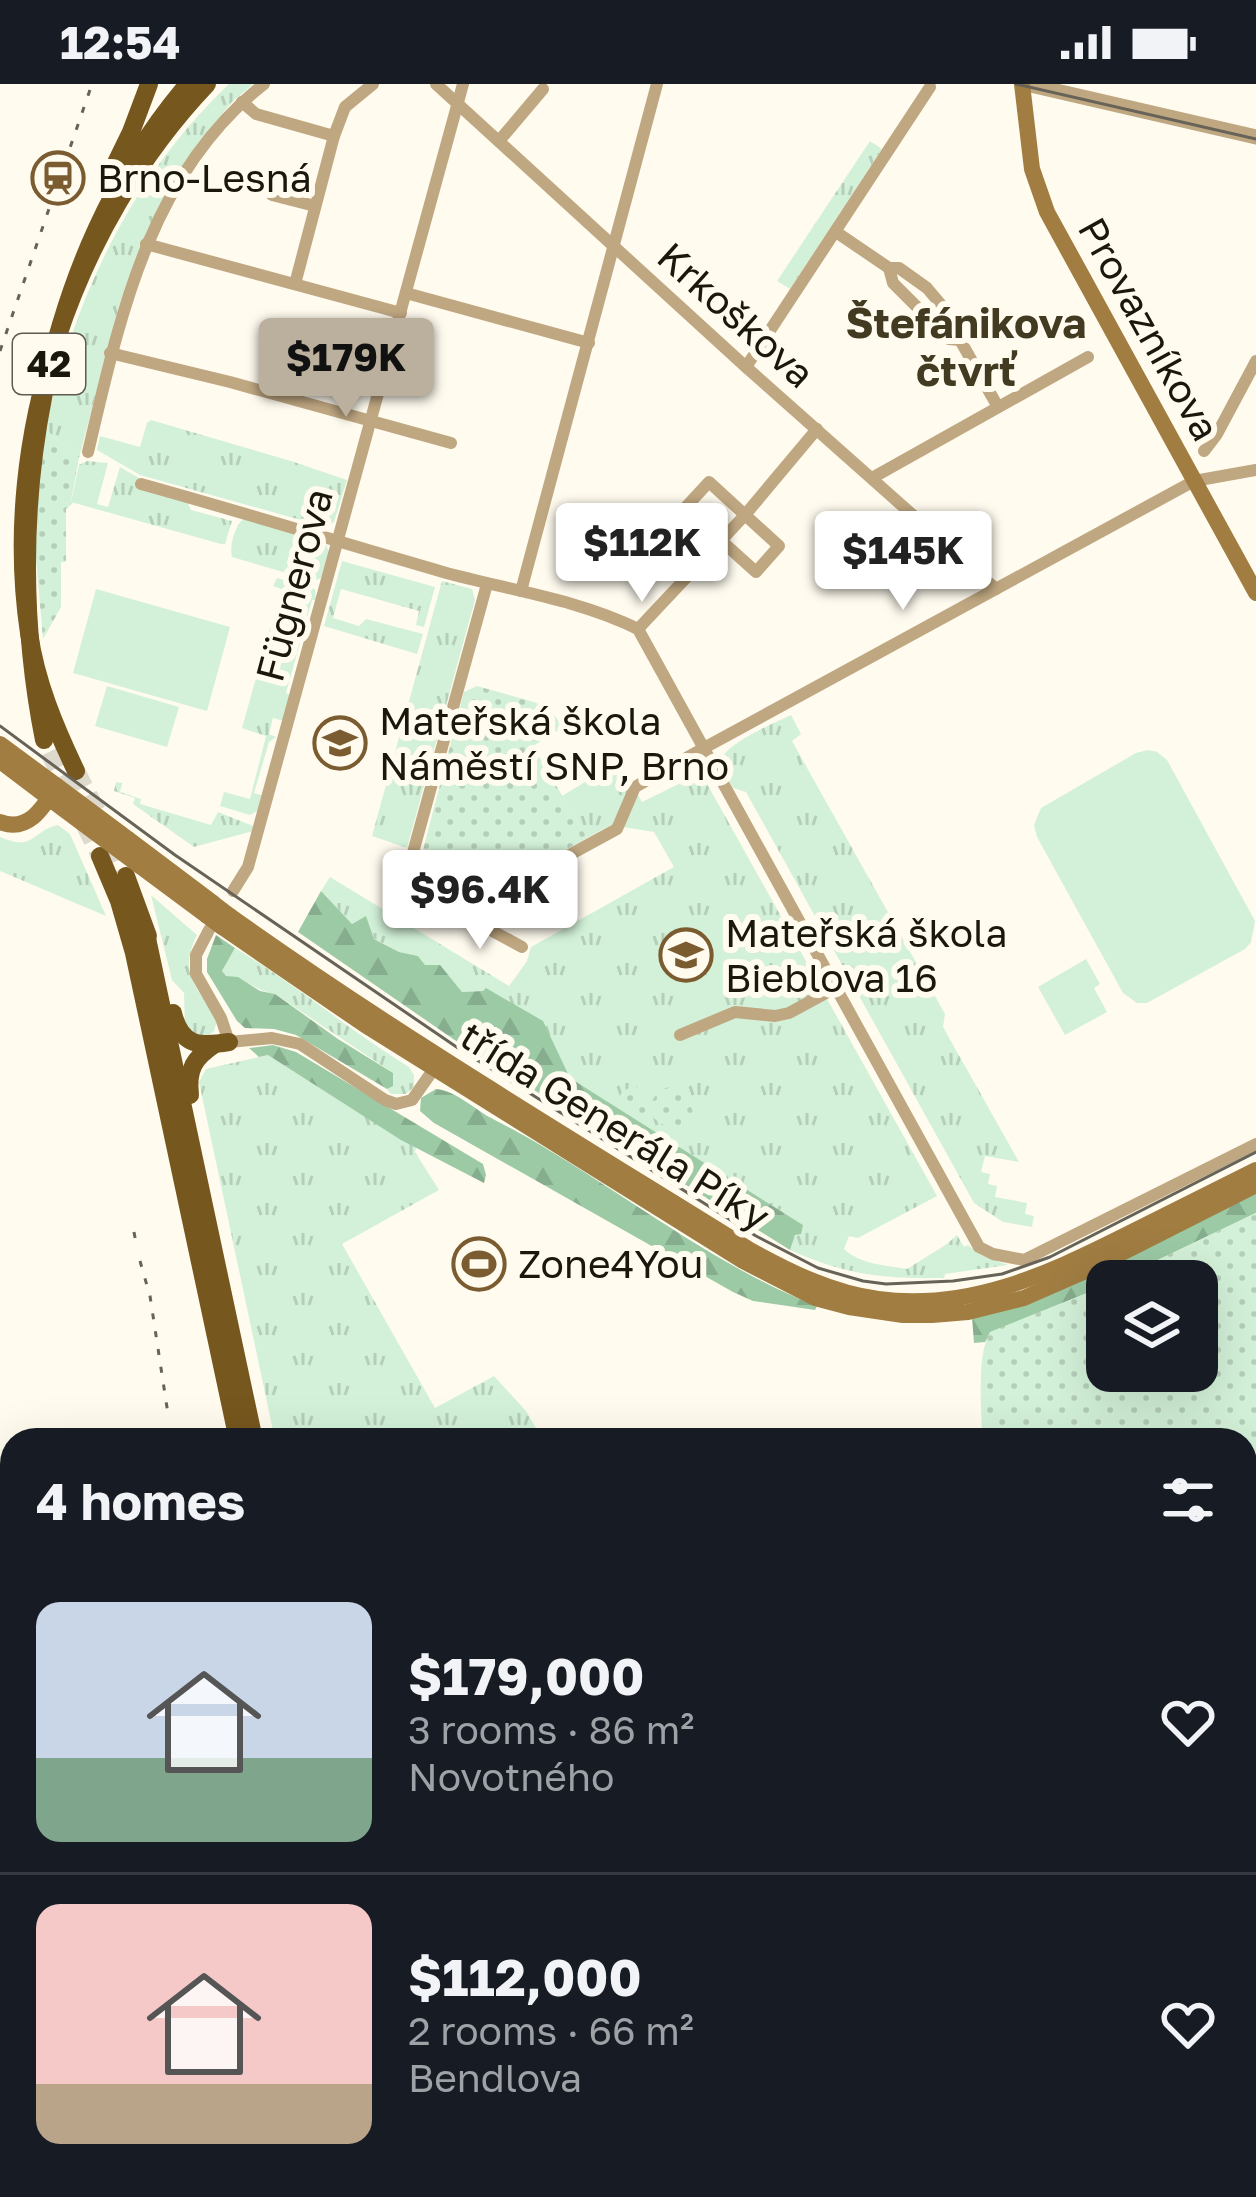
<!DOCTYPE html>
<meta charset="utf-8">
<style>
:root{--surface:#171b24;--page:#242831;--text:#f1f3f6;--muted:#9ea1a6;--line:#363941;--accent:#bbaf9d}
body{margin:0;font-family:"Golos Text",sans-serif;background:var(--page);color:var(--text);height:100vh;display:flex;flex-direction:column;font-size:45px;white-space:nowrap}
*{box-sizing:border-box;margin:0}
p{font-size:39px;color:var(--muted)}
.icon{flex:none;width:66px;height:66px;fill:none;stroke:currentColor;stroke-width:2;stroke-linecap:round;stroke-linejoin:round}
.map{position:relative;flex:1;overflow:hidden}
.sheet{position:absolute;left:0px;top:1344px;width:1257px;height:771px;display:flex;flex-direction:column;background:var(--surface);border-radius:36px 36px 0 0;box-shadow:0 12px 48px #0002}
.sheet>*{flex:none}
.controls{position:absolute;left:1086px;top:1176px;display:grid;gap:24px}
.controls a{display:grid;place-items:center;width:132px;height:132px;border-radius:24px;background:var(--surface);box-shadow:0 12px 48px #0002;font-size:60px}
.price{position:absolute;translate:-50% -102px;padding:0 27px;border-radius:12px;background:#fff;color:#222;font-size:39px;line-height:78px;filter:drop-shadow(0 3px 6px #0008)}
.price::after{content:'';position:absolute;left:50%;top:72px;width:36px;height:27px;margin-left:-18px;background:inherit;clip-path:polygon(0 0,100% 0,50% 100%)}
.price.on{background:var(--accent);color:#111}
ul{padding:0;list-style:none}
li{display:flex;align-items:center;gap:36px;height:300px;padding:0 36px}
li+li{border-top:3px solid var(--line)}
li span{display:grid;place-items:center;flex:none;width:336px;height:240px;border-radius:24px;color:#555}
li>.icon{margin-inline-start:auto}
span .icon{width:144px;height:144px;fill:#fffc;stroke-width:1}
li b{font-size:51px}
h2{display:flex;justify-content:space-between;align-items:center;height:144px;padding:0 36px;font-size:51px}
.status{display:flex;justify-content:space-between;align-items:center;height:84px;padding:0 60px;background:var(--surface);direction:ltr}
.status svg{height:33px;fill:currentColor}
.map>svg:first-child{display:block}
.grass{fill:url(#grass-tufts)}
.forest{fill:url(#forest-firs)}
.park{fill:url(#park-dots)}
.pitch{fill:#d3f1d8}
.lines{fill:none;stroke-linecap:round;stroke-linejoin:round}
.trunk-tunnel{stroke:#ddd9cd;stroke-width:18;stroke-dasharray:18 9;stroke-linecap:butt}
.minor{stroke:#bfa781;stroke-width:12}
.tertiary{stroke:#bfa781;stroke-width:15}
.secondary{stroke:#a17d42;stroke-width:16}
.trunk{stroke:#76571d;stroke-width:18}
.tram{stroke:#676358;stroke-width:3}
.rail{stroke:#676358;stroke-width:3;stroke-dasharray:6 12;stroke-linecap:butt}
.secondary-bridge{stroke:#a17d42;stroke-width:16}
.labels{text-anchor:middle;stroke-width:12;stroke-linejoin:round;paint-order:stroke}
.shield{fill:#fffbef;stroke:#5f5b50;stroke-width:3}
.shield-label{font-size:36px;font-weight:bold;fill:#1a170c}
.poi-label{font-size:39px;fill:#1a170c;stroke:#fffbef;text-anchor:start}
.street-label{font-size:39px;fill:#1a170c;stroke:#fffbef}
.neighbourhood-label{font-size:42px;font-weight:bold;fill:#433b21;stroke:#fffbef}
</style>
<div class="status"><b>12:54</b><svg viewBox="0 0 49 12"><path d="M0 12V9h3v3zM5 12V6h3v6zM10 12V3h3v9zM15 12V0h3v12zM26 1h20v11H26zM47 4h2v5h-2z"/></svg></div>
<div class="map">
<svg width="1256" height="2113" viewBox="0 0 1256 2113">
<defs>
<pattern id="grass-tufts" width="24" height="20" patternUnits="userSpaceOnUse" patternTransform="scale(3)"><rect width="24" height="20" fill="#d3f1d8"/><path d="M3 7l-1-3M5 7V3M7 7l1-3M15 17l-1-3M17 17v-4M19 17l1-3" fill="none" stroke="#b5ceb8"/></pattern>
<pattern id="forest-firs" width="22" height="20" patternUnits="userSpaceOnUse" patternTransform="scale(3)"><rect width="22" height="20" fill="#9ccaa5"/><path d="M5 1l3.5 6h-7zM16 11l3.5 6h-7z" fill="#86ad8d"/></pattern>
<pattern id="park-dots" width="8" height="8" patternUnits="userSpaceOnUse" patternTransform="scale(3)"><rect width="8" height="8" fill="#d3f1d8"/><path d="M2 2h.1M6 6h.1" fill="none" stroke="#b5ceb8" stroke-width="1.8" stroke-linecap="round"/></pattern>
</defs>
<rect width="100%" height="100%" fill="#fffbef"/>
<!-- grass -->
<g class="grass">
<path d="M 229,0 L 253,0 L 231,19 L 199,58 L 143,160 L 119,222 L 79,374 L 45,345 C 74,215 131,93 229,0 Z"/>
<path d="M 870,57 L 882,65 L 790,205 L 777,197 Z"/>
<path d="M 151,336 L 291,377 L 347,396 L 334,438 L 326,443 L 140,391 L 97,366 L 100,352 L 140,363 L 147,339 Z"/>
<path d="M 87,377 L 108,379 L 97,420 L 108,423 L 120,383 L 139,394 L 137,402 L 187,417 L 191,426 L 232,437 L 225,460 L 221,460 L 71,418 L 79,381 Z"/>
<path d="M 245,434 L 325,458 L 329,468 L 321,494 L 314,497 L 232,473 C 229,462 235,440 245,434 Z"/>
<path d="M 342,477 L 435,503 L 424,543 L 416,541 L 419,527 L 341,505 L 333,534 L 359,542 L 366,535 L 423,550 L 417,570 L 324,542 Z"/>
<path d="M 277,494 L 315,505 L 316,516 L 312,516 L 286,609 L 290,611 L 284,637 L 273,634 L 269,650 L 276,653 L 269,658 L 254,709 L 263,712 L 259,726 L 250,731 L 220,722 L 224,708 L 250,715 L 266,652 L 242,644 L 281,505 L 273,502 Z"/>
<path d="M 442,497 L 472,505 L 475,516 L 407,764 L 372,752 Z"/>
<path d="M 791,631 L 801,650 L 792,657 L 945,930 L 943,943 L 1019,1078 L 985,1072 L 981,1088 L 990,1090 L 988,1100 L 997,1102 L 995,1113 L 1027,1119 L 1025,1130 L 1034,1132 L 1032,1143 L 1003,1138 L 974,1119 L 746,708 L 733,704 C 730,697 720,684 722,675 C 725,660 776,638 791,631 Z"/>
<path d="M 619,677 L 642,718 L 701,689 L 937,1112 L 858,1154 L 849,1152 L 844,1165 C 860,1180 883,1181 907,1185 L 947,1160 L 957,1151 L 964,1163 L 968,1161 L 983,1172 L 1008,1181 L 945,1190 L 944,1194 C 883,1195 846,1191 790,1166 L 793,1155 L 803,1141 L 570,994 L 542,937 L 483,907 L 462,908 L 440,882 L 425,881 L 418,872 L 399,868 L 373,854 L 366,833 L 352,840 L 321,807 L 330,793 L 509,902 L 527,877 L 531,863 L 674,783 L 654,748 L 611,741 L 587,754 L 562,712 Z"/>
<path d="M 116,698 L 122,699 L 120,708 L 141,715 L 140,720 L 211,741 L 218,728 L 253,742 L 253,747 L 194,763 L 133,720 L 135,714 L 114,707 Z"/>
<path d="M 58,741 L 70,750 L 106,832 L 0,787 L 0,753 C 35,768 31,747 58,741 Z"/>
<path d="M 151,811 L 197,851 C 177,892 199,903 217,936 L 214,947 L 205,954 L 193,952 L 185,942 L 184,909 L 172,896 Z"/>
<path d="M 235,864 C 295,900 349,946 409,983 L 414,991 L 414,1003 L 406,1010 L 391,1010 L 387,1005 L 393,1001 L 393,989 L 275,910 C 255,907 245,893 226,893 L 222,887 Z"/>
<path d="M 268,971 L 416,1063 L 415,1068 L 439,1106 L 342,1160 L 435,1324 L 494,1292 L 526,1327 L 543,1356 L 275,1356 L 199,998 L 206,985 Z"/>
<path d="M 1245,1804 L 1256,1808 L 1256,2054 L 1245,2061 Z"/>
</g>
<!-- forest -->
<g class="forest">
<path d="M 321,807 L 352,840 L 366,832 L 374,855 L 399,868 L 418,872 L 425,881 L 440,881 L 462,908 L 483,907 L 486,904 L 543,937 L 570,994 L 803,1141 L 801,1150 L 795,1151 L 790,1166 L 459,959 L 298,848 Z"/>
<path d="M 216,851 L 235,864 L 222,887 L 226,892 L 238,893 L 260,907 L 275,910 L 338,955 L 393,989 L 393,1002 L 387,1005 L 296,951 L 274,945 L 245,944 L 237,937 L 207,888 L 207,875 Z"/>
<path d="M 273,961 L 296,968 L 483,1080 L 486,1091 L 484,1099 L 401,1056 L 268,971 L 259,973 L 249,964 Z"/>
<path d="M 436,1005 C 457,1007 475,1026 493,1035 C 603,1091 703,1178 817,1222 L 815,1226 L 753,1217 L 733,1208 L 434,1039 L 420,1027 L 421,1014 Z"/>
<path d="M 1256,1108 L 1256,1129 L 1114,1197 L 1107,1197 L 1107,1201 L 991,1248 L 985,1258 L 974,1259 L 972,1233 Z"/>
</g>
<!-- park -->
<g class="park">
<path d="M 45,345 L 79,374 L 71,417 L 73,419 L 66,425 L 66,478 L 61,478 L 61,523 L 43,555 L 34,452 Z"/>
<path d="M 477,602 L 537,619 L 546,634 L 554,631 L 563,643 L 533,662 L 587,754 L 476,815 C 452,822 428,812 417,789 L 464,608 Z"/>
<path d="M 635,1000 L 647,1023 L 661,1005 L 678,1001 L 679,1005 L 689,1016 L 696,1038 C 680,1048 660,1044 649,1029 L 644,1029 L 643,1035 L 619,1019 L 621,1009 Z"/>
<path d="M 1256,1129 L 1256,1766 L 1245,1771 L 1245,1356 L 982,1356 C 982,1326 976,1272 990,1248 L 1107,1201 L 1107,1287 L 1197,1287 L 1197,1197 L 1114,1197 Z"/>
</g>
<!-- pitch -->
<g class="pitch">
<path d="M 96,505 L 230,543 L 207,627 L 73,589 Z"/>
<path d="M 107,602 L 179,623 L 167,663 L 95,642 Z"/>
<path d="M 1148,666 L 1157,668 L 1167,676 L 1255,837 L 1251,858 L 1245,865 L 1147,919 L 1137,919 L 1123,909 L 1037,753 L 1034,741 L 1041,724 L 1136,669 Z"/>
<path d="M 1086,875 L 1100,900 L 1094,904 L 1107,928 L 1065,951 L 1038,903 Z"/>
</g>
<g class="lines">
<!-- trunk-tunnel -->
<g class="trunk-tunnel">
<path d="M 49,668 L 100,772"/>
<path d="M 76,687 L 108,748 L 126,792"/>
</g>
<!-- minor -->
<g class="minor">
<path d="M 436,0 L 746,283 L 996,505"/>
<path d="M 242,18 L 256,30 L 334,52"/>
<path d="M 499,57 L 543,5"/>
<path d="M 272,111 L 315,122"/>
<path d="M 836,148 L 889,184 L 899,184 L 927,204 L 959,242 L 960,256 L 998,323"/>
<path d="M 146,160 L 401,229"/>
<path d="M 889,184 L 893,199 L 949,255 L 960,256"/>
<path d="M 295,200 L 334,52 L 345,23 L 373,0"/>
<path d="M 406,209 L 589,259"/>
<path d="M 110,269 L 230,298 L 451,359"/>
<path d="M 746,283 L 930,3"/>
<path d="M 1204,367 L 1217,350 L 1256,277"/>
<path d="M 88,368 C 120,233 149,90 264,0"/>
<path d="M 872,394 L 1088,273"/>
<path d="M 709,398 L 779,462 L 756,488 L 685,424 Z"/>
<path d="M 141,400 C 242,428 342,459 443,488 C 508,506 577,515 638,545 L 979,1163 L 993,1170 L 1024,1176 L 1256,1060"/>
<path d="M 487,500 L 406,794 L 461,830 L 522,863"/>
<path d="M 521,507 L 657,0"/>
<path d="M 638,545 L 745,431 L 817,345"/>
<path d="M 233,807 L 248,783 L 463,0"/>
<path d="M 461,830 L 617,745 L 635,703 L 704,664 L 1194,397 L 1256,386"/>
<path d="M 209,846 L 196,871 L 196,890 L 221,934 L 229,958 L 272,954 L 300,960 L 385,1016 L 396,1020 L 412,1016 L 438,979"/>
<path d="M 680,951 L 735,928 L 775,932 L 789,929 L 837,903"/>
<path d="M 635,2113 L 648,2103"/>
<path d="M 767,2113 L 779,2104"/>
</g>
<!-- tertiary -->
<path class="tertiary" d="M 1026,0 L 1256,53"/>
<!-- secondary -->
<g class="secondary">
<path d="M 1022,0 L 1032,85 L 1047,128 L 1256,509"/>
<path d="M 0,660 L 57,702 C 43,724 28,749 0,738"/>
<path d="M 0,677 L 54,718"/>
<path d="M 128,755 L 213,819"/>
<path d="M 140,782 L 206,831"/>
<path d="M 230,832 C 397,951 575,1057 750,1166 C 790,1188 832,1209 878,1215 C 968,1227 1046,1191 1124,1152 C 1168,1130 1212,1108 1256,1086"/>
<path d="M 222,843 L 365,941 L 743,1177 L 815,1214 L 849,1223 L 903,1231 L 932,1231 L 968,1228 L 1024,1214 L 1088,1186 L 1256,1101"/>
</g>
<!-- trunk -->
<g class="trunk">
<path d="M 112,87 L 131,48 L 149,0"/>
<path d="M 44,656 C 0,435 39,175 188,0"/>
<path d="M 76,687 C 55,643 36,598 29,549 C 0,355 73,141 207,0"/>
<path d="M 100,772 L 119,817 L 134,869 L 238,1356"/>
<path d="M 126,792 L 148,852"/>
<path d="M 145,845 L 254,1356"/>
<path d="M 173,929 C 181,962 199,963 229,958"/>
<path d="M 190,1011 C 187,985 194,974 215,960"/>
<path d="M 347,2103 L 348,2113"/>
<path d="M 367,2103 L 368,2113"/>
<path d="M 417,2103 L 420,2113"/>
<path d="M 440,2103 L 443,2113"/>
</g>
<!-- tram -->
<g class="tram">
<path d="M 1016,0 L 1256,55"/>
<path d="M 0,642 L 175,771 L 458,964 L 756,1152 L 818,1184 L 863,1197 L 886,1200 L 953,1197 L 1002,1190 L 1050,1173 L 1256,1068"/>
</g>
<!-- rail -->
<g class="rail">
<path d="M 0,267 L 92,0"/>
<path d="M 134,1148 L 136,1159"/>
<path d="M 140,1177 L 150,1212 L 168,1330"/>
<path d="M 0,1632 L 6,1664"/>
<path d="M 96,2103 L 97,2113"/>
<path d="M 201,2103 L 202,2113"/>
<path d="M 290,2103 L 293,2113"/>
<path d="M 335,2103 L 336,2113"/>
<path d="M 996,2113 L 1010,2103"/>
</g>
<!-- secondary-bridge -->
<g class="secondary-bridge">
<path d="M 57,702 L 128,755"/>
<path d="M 54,718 L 140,782"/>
<path d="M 213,819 L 230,832"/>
<path d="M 206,831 L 222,843"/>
</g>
</g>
<!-- icons -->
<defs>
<g id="station-ring" transform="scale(2.7)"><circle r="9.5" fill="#fffbef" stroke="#7a5c30" stroke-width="1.5"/><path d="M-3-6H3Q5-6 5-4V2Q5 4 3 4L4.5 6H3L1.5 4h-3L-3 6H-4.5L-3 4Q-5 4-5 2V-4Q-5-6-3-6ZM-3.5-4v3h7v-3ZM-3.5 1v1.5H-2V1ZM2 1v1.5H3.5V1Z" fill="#7a5c30"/></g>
<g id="school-ring" transform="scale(2.7)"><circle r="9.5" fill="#fffbef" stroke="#7a5c30" stroke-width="1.5"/><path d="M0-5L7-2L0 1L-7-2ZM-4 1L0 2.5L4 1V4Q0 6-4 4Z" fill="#7a5c30"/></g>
<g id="stadium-ring" transform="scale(2.7)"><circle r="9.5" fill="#fffbef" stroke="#7a5c30" stroke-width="1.5"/><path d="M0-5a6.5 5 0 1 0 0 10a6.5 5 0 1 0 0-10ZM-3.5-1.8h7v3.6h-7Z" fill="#7a5c30"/></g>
</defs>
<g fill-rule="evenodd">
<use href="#station-ring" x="58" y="94"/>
<use href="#school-ring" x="340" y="659"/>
<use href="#school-ring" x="686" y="871"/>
<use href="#stadium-ring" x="479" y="1180"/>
</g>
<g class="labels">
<!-- shield labels -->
<rect class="shield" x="13" y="250" width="72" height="60" rx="9"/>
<g class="shield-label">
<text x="49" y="293">42</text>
</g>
<!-- poi labels -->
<g class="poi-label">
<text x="97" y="108">Brno-Lesná</text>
<text x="379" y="651">Mateřská škola<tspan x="379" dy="45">Náměstí SNP, Brno</tspan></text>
<text x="725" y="863">Mateřská škola<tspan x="725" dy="45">Bieblova 16</tspan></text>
<text x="518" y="1194">Zone4You</text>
</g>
<!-- street labels -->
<g class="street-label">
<text transform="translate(736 231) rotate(42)" y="14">Krkoškova</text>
<text transform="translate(1149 245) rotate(61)" y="14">Provazníkova</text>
<text transform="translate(294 501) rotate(-75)" y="14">Fügnerova</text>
<text transform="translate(615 1042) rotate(32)" y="14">třída Generála Píky</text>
</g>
<!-- neighbourhood labels -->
<g class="neighbourhood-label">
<text x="966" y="254">Štefánikova<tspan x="966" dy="48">čtvrť</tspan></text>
</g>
</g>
</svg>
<div class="controls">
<a><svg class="icon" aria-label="layers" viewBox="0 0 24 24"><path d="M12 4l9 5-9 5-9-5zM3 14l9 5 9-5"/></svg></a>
</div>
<b class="price on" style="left:346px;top:336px">$179K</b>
<b class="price" style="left:642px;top:521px">$112K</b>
<b class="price" style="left:903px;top:529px">$145K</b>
<b class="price" style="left:480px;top:868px">$96.4K</b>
<section class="sheet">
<h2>4 homes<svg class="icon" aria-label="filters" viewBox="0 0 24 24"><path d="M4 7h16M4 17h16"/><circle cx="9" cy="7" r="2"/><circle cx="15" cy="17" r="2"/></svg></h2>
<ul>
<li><span style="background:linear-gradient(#c9d6e8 65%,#7fa58c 0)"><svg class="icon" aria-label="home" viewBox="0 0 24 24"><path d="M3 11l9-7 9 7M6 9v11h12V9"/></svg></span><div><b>$179,000</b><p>3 rooms · 86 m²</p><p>Novotného</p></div><svg class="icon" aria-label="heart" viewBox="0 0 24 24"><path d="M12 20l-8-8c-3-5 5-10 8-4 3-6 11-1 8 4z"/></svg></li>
<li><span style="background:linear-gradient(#f6c9c9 75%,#b9a48a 0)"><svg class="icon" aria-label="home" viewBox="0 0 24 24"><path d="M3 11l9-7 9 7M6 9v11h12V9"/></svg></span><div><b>$112,000</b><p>2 rooms · 66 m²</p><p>Bendlova</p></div><svg class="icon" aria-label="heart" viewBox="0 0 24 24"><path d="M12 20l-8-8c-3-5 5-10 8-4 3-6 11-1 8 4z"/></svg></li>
</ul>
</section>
</div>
